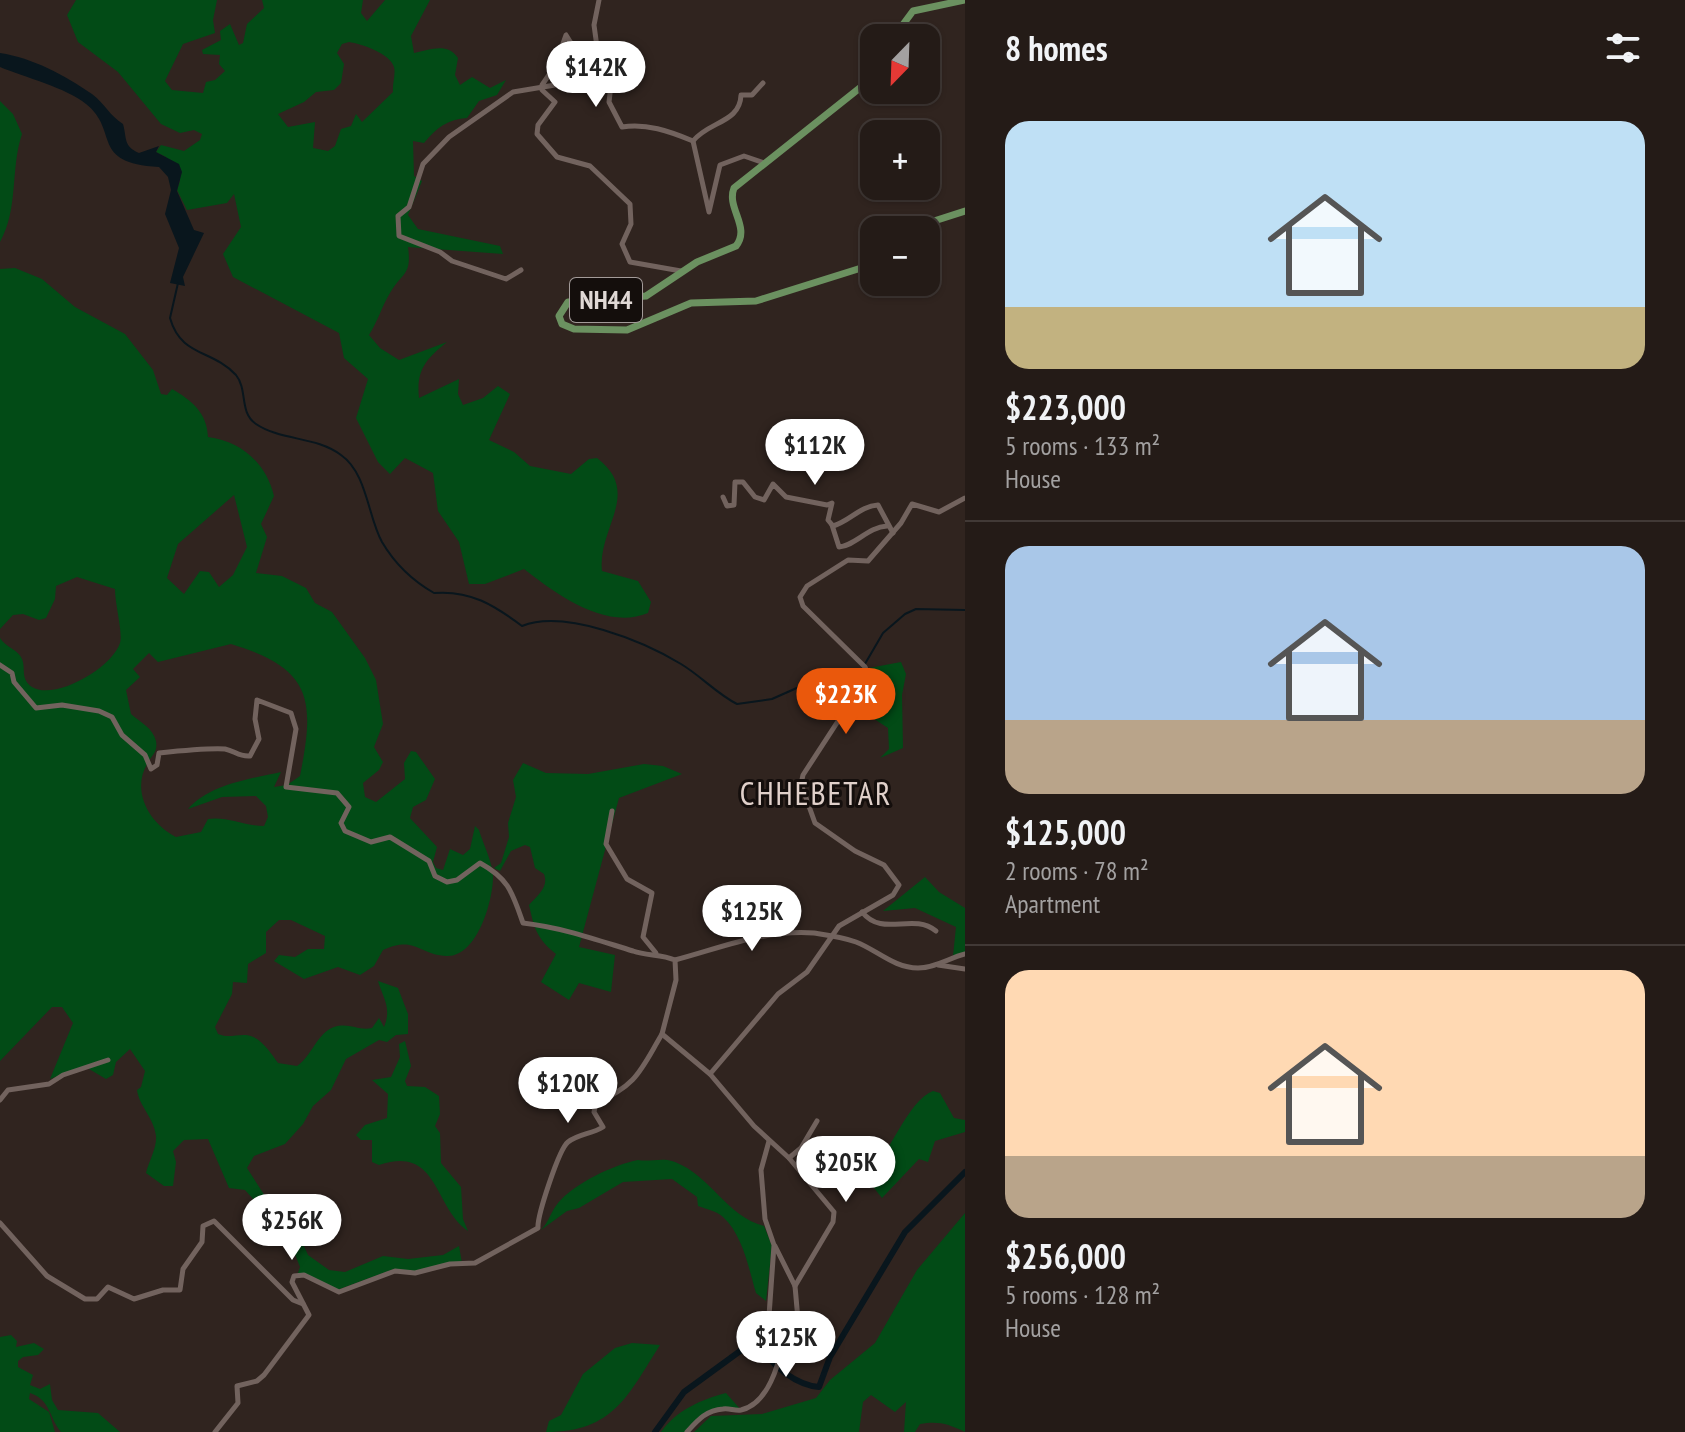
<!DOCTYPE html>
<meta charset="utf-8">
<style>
:root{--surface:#241b17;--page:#302824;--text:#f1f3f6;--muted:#a3a1a1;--line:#413936;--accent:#ea580c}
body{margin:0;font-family:"PT Sans Narrow",sans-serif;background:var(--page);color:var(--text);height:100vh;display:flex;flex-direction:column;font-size:30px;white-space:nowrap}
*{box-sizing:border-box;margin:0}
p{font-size:26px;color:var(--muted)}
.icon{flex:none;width:44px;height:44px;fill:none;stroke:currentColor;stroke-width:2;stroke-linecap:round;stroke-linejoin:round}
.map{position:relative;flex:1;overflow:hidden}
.side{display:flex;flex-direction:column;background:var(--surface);width:720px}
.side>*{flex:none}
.needle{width:52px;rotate:203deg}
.buttons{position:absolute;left:860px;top:24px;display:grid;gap:16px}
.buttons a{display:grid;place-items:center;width:80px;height:80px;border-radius:16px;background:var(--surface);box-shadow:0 2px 6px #0004,0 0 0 2px var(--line);font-size:40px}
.price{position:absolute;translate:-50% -68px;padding:0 18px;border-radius:28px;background:#fff;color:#222;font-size:26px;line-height:52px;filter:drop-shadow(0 2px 4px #0008)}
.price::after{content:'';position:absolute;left:50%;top:48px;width:24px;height:18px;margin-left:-12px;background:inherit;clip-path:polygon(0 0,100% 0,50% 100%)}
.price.on{background:var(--accent);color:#fff}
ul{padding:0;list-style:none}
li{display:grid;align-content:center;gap:16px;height:424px;padding:0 40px}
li+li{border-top:2px solid var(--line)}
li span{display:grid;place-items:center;height:248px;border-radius:24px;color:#555}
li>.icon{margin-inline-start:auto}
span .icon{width:144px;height:144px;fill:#fffc;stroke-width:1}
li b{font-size:34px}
h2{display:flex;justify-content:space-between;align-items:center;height:96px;padding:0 40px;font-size:34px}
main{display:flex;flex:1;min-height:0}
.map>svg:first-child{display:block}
.green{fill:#024b16;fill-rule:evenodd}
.water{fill:#09161d}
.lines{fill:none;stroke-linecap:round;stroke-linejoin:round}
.stream{stroke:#09161d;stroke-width:2}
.river{stroke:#09161d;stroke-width:6}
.minor{stroke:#72635e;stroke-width:5}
.major{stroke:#6b9160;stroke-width:7}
.labels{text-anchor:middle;stroke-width:6;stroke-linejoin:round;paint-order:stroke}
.shield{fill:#140e0c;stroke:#a39b99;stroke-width:2}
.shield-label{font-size:26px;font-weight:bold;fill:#e0d8d5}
.quarter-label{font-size:32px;letter-spacing:2px;fill:#e0d0ca;stroke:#140e0c}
</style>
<main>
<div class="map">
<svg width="965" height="1432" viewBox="0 0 965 1432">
<rect width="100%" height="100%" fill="#30241f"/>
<!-- green -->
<g class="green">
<path d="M 76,0 L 217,0 L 213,20 L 215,33 L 183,44 L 165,81 L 172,90 L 203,93 L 206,82 L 215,80 L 225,71 L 219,64 L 220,55 L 203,54 L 202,50 L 221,40 L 220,31 L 230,24 L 239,45 L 243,43 L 247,24 L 264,8 L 262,0 L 363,0 L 361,13 L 367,21 L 385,0 L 430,0 L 411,36 L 414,53 C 430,50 447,42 458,58 L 455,75 L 460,85 L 472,77 L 490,88 L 506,80 L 497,95 L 479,101 L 467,118 C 448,119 436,128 424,143 L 413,141 L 414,176 L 422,181 L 408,215 L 418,229 L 500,246 L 503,254 L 408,247 C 412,276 402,272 390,293 C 382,306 378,321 369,335 L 380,348 L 399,360 L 447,342 C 426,359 416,370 419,398 L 459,379 L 458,394 L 463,405 L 483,398 L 498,386 L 510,394 L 489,440 L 514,452 L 530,466 L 571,474 L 589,459 L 597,458 C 643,493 597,528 602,571 L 638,581 L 651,602 L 648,613 C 605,631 555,593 524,569 L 485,584 L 469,584 L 459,542 L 438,511 L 433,473 L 405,458 L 390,474 L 378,462 L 356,418 L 368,379 L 344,358 L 339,333 L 233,277 L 223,254 L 241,227 L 234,194 L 227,203 L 187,210 L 177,190 L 180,181 L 166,157 L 156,152 L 161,145 L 184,151 L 200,140 L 202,134 L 194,130 L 180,133 L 161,124 L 118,72 L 78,42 L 67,15 ZM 349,42 C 361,44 390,53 394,67 C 396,74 392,84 393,92 L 362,122 L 356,114 L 351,126 L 341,129 L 335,146 L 328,151 L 313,148 L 315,122 L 288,127 L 278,114 L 304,102 L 316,92 L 334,90 L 341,83 L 344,64 L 337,53 L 342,44 Z"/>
<path d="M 0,101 L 13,114 L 22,134 C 10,170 19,208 0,242 Z"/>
<path d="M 15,268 L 42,279 L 75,307 L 125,334 L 153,370 L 161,394 L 167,395 L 172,389 C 191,400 207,412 208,437 C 241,441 266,463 274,496 L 261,524 L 267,537 L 256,573 L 282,576 L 306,588 L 315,603 L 332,612 L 365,658 L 376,680 L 383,724 L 374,747 L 383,762 L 379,770 L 363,783 L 365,797 L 376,802 L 405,779 L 404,763 L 411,751 L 416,752 L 435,779 L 426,800 L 413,807 L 410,818 L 437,847 L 433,862 L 436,868 L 443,870 L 450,849 L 463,855 L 470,849 L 475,826 L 479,830 C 483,844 493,863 493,877 C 493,901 477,957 447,956 C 419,955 415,935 383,950 L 374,966 L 360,975 L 338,967 L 304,979 L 274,961 L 279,955 L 295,957 L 308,949 L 324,949 L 325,936 L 291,920 L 279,920 L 266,932 L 266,953 L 248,964 L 247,983 L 233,982 L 232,994 L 215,1027 L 218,1034 C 229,1038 233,1035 244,1035 C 259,1034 271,1053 278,1063 L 297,1066 C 312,1056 317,1033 334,1027 C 349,1022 358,1031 372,1028 L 379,1018 L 384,1027 C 392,1008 383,998 378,981 L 398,988 L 408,1014 L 408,1034 L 396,1035 L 387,1042 L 379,1040 L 346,1059 L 331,1090 L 313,1106 L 303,1124 L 285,1144 L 254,1156 L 247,1168 L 274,1210 L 295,1226 L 308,1255 L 329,1270 L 345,1272 L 383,1256 L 408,1259 L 443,1255 L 459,1246 L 462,1263 L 416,1272 L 394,1269 L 337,1290 L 298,1273 L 300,1267 L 289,1239 L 245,1190 L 229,1188 L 208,1139 L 184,1140 L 173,1151 L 176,1162 L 173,1186 L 164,1186 L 146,1173 C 149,1161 157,1148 156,1136 C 154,1118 139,1106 137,1090 L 141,1087 L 145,1071 L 130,1049 L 116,1062 L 113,1075 L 106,1079 L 84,1066 L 50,1079 L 73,1023 L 62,1007 L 52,1007 L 0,1061 L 0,638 C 5,647 19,650 22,659 C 26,668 20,679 32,687 C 55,701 112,668 120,643 C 123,633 115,605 115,589 L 77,577 L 56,586 L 55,599 L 46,618 L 39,620 L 23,614 L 13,615 L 0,629 L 0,269 ZM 234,495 L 247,547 L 233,575 L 219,587 L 209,572 L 200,571 L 184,594 L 167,578 L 178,544 ZM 231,644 C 313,669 315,700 300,776 L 287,785 L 274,787 L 281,772 C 250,779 210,784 188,809 L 222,797 L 256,796 L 266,806 L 268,817 L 264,826 C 245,826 226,816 208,819 L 201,832 L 176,837 C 150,824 131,792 147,764 C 152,755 158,752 156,741 C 153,728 140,722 131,714 L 126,690 L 140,677 L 133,669 L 149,653 L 158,662 Z"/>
<path d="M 901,662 L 906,674 L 902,695 L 903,748 L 880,758 L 889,749 L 888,728 L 862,711 L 843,720 L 873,678 L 869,668 Z"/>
<path d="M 523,763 L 546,773 L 588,774 L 644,764 L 663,766 L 682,774 L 619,798 L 579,947 L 615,955 L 611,992 L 579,983 L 569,1000 L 541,982 L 556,954 C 536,938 534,927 529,905 C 538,895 549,887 544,874 L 535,868 L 530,847 L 525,845 L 511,851 L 500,871 L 494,868 L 501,863 L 509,837 L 508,823 L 516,797 L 513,780 Z"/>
<path d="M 925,877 L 939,892 L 965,908 L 965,952 L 953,956 L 956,927 L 915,908 L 883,911 Z"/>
<path d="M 405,1041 L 411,1066 L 405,1081 L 407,1086 L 425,1087 L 439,1096 L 440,1114 L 435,1126 L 440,1133 L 441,1163 L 461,1187 L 463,1219 L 468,1231 C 433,1207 439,1145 379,1165 L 372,1162 L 372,1140 L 361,1140 L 356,1135 L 365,1125 L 387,1118 L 388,1094 L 372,1080 L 391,1077 L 400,1057 L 399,1044 Z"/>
<path d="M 933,1091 L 940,1093 L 954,1118 L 965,1120 L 965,1132 L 935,1141 L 928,1162 L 919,1159 L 882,1198 L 866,1178 C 889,1156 908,1100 933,1091 Z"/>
<path d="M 638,1160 C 650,1162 664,1157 675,1162 C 711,1176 726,1216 764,1226 L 772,1246 L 766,1301 L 756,1293 C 749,1270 743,1235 723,1217 C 717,1211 706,1209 698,1206 L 697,1197 L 672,1179 L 623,1182 L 579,1208 L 567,1211 L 541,1230 C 549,1222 551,1211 558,1203 C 575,1183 613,1165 638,1160 Z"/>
<path d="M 965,1213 L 965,1432 C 948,1424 939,1421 920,1424 L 915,1432 L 904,1432 L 906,1402 L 895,1412 L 871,1395 L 863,1402 L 859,1432 L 694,1432 L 711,1416 L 762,1414 L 816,1398 L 830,1380 L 875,1343 L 917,1270 Z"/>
<path d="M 11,1335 L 17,1341 L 16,1347 L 34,1343 L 44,1349 L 38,1355 L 23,1357 L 18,1361 L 18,1367 L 33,1375 L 30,1385 L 40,1389 L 50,1384 L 52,1400 L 58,1410 L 98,1413 L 120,1432 L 61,1432 C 49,1418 51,1400 30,1393 L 29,1399 L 49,1412 L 55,1432 L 0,1432 L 0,1337 Z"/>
<path d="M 632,1343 L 660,1345 C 628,1395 614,1432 546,1432 L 549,1421 L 561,1415 L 583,1374 L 615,1348 Z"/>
<path d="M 726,1393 L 741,1410 C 715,1408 704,1413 687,1432 L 661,1432 C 677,1410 700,1400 726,1393 Z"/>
</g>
<!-- water -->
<path class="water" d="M 0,53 C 33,58 64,75 92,94 C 105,104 110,116 123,124 C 127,138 123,146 139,153 L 159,146 L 156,152 L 179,164 L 182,172 L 177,191 L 194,230 L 204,233 L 183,277 L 185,286 L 170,283 L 179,248 L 165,214 L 171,190 L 168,177 L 159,167 C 89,163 120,131 86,104 C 67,88 24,77 0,67 Z"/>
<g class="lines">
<!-- stream -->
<path class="stream" d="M 178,283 L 170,318 C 181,357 212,349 236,375 C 248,390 239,413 256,424 C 281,441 316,436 341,455 C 367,473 368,517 382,542 C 395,564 413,581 434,593 C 470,590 494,605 522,626 C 565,609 643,641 681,664 C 701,676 717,694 737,704 L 772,699 L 808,683 L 862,669 L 883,633 L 905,614 L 916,609 L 965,610"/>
<!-- river -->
<path class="river" d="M 655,1432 L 684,1392 L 747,1346 L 762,1348 C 774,1367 796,1385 819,1387 L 830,1357 L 905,1232 L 965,1172"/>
<!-- minor -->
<g class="minor">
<path d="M 599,0 L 594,25 L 597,47 L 614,60 L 609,102 L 622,127 C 646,123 669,131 693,141"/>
<path d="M 612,79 L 605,65 L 581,59 L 566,35 L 555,66 L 542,85 L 542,90 L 555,102 L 538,125 L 537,134 L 557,157 L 590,166 L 630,204 L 631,224 L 622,244 L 630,262 L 681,271"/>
<path d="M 763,83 L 752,95 L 741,95 C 740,123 709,121 693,141 L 709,212 L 720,165 L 744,156 L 764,163"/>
<path d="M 521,270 L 506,279 L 452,261 L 440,252 L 399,236 L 398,216 L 409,207 L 423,164 L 449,137 L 513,92 L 555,85 L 583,57 L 600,51"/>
<path d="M 723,497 L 727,506 L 734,505 L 735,482 L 743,482 L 755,497 L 764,500 L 773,484 L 786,497 L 827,505 L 832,503 L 828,520 L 833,526 C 850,521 860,506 878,505 L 893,533"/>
<path d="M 832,525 L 839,547 C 855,546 868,527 887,526"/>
<path d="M 0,665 L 12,673 L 14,682 L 36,708 L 62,705 L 99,711 L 112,717 L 122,735 L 145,755 L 151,769 L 157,765 L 159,753 C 178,751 208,748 225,749 C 235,751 239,757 250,756 L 259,739 L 255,719 L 257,700 L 291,713 L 296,729 L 286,787 L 337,793 L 349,807 L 341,823 L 345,831 L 371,842 L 390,837 L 429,861 L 435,876 L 447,882 L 457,880 L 480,863 C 509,879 512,892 523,923 C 564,928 594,939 633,951 C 647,956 661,954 675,960 L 676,980 L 662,1034 L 710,1074"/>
<path d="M 612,811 L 606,844 L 627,879 L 652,893 L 643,937 L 656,953"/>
<path d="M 862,912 C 883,938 912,912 936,931"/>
<path d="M 675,960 C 721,948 765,929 814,933 C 827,935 843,937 856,942 C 877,950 894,968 918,968 C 935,968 949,958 965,954"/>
<path d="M 938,965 L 965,969"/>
<path d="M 0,1100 L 8,1090 L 49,1084 L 63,1075 L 108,1060"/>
<path d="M 789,1158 L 801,1148 L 817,1121"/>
<path d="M 0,1223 L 47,1276 L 85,1299 L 97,1299 L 108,1287 L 134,1299 L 163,1290 L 180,1290 L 183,1269 L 202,1242 L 203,1226 L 214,1221 L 293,1300 L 303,1304"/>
<path d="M 775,1246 L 795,1286 L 799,1331"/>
<path d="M 795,1286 L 833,1222 L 834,1212 L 789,1158 L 754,1126 L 710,1074 L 778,994 L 807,972 L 839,926 L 893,895 L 899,885 L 884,865 L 855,851 L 815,823 L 801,784 L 803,775 L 868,675 L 865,667 L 803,606 L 800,597 L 807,586 L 848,560 L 868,561 L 901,523 L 912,504 L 939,512 L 965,498"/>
<path d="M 215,1432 L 238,1403 L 237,1386 L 257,1381 L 264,1375 L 309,1315 L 292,1282 L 294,1276 L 304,1275 L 339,1292 L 395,1271 L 415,1273 L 450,1264 L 475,1263 L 538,1228 C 537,1216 559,1149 568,1142 C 578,1134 592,1134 603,1127 L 594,1112 L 596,1103 C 638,1084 640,1071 662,1034"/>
<path d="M 687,1432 C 697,1421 706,1410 723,1409 C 729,1408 735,1411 741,1410 C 769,1404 779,1362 785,1338 L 769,1316 L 774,1245 L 765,1219 L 761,1170 L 769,1141"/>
</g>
<!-- major -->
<g class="major">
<path d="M 893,38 L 913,11 L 965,0"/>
<path d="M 874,71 L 866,83 L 734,188 C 726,208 751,227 736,246 L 697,262 L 646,296 L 568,302 L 559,316 L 562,324 L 574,329 L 627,330 L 691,303 L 756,301 L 874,264"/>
<path d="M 906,230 L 965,211"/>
</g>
</g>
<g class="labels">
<!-- shield labels -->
<rect class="shield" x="570" y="278" width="72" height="44" rx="6"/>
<g class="shield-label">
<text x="606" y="309">NH44</text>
</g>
<!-- quarter labels -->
<g class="quarter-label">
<text x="816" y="805">CHHEBETAR</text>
</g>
</g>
</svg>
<div class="buttons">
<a><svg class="needle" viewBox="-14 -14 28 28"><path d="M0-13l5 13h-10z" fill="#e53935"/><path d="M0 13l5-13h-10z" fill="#a3a1a1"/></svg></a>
<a>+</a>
<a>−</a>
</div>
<b class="price" style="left:596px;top:109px">$142K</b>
<b class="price" style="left:815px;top:487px">$112K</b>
<b class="price on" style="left:846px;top:736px">$223K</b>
<b class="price" style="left:752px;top:953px">$125K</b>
<b class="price" style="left:568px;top:1125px">$120K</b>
<b class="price" style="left:846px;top:1204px">$205K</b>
<b class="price" style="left:292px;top:1262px">$256K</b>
<b class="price" style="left:786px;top:1379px">$125K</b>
</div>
<section class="side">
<h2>8 homes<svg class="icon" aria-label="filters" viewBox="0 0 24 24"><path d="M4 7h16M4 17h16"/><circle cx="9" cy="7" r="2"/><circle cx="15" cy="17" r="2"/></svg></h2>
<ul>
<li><span style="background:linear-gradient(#bfe0f5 75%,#c2b280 0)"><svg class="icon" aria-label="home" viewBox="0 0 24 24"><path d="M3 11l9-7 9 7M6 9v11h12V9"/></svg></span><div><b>$223,000</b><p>5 rooms · 133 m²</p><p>House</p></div></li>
<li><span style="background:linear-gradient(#a9c7e8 70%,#b9a48a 0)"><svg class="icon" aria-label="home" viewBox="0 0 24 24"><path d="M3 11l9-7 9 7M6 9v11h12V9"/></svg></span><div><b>$125,000</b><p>2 rooms · 78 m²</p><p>Apartment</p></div></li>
<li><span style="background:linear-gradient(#ffd9b3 75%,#b9a48a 0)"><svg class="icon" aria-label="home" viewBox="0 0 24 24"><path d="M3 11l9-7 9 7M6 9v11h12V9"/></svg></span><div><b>$256,000</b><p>5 rooms · 128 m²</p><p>House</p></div></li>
</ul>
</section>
</main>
